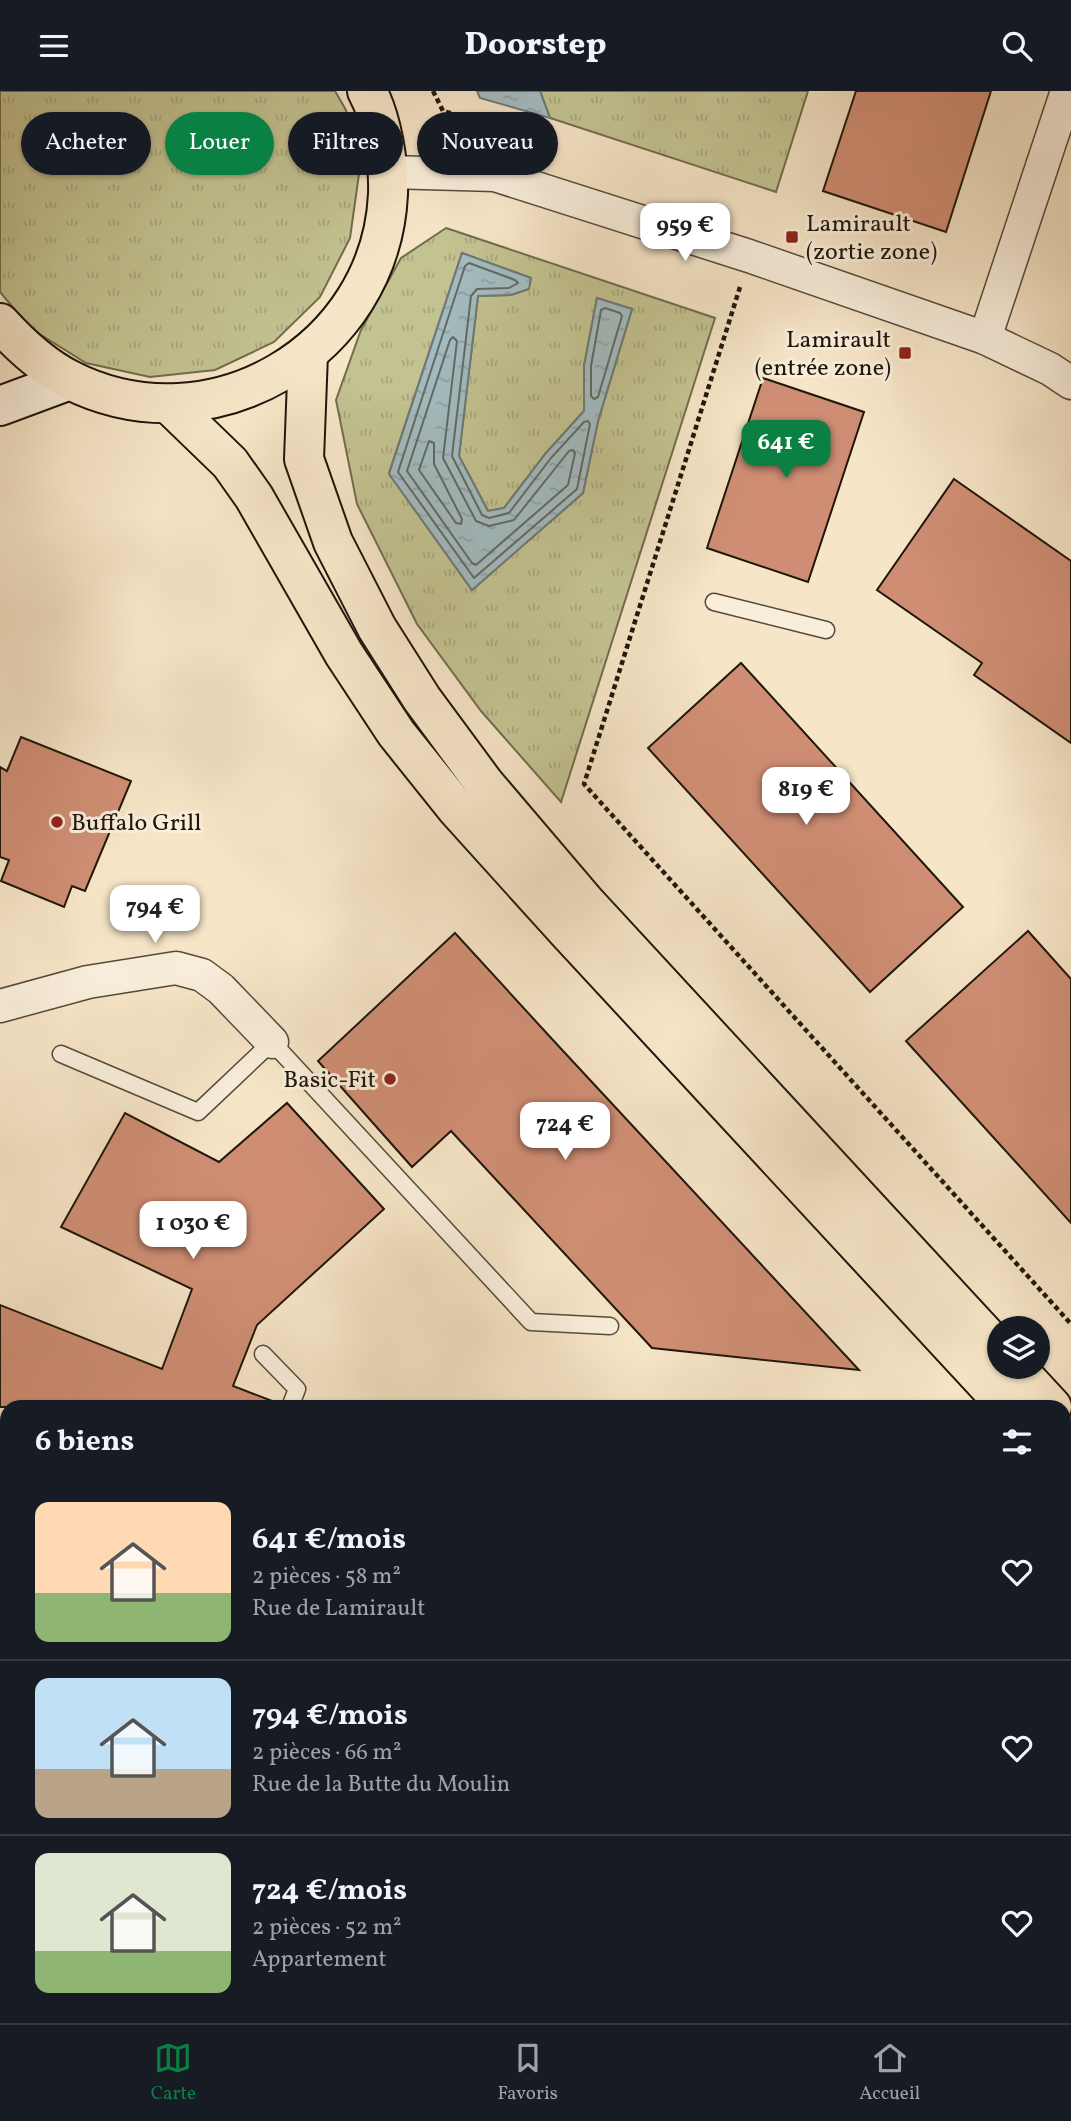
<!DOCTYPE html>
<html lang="fr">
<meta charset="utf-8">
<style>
:root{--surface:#171b24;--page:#242831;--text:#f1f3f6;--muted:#9ea1a6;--line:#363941;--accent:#0b8043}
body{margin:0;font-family:Vollkorn,serif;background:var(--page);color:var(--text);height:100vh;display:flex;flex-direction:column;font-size:26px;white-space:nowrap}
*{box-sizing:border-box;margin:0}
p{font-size:23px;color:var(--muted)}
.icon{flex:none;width:38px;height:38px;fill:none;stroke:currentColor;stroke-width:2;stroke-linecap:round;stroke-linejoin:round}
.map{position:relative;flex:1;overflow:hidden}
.panel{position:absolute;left:0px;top:1309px;width:1071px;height:623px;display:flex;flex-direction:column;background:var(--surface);border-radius:21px 21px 0 0;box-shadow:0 2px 5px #0004}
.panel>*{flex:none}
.banner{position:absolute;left:21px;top:21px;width:700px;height:63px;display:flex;gap:14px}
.controls{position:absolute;left:987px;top:1225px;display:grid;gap:14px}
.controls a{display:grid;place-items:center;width:63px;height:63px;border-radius:50%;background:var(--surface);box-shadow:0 2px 5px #0004;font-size:35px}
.price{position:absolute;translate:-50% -60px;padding:0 16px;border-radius:14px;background:#fff;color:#222;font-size:23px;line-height:46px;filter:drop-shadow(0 2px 4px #0008)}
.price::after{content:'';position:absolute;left:50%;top:42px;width:21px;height:16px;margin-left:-10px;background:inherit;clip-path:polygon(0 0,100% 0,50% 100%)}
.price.selected{background:var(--accent);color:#fff}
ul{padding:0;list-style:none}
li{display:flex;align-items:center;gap:21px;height:175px;padding:0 35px}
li+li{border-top:2px solid var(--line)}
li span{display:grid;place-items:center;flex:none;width:196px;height:140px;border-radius:14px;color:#555}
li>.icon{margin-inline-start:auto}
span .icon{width:84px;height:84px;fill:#fffc;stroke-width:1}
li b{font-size:30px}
h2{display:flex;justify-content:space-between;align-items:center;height:84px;padding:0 35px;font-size:30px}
.tag{padding:0 24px;border-radius:32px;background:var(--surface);box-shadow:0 2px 5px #0004;font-size:24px;line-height:63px}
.tag.selected{background:var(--accent);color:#fff}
header{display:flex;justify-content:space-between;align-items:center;height:91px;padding:0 35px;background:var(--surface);font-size:32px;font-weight:800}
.menu{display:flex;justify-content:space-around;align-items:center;height:98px;border-top:2px solid var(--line);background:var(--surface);font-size:19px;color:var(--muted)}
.menu a{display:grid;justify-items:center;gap:4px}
.menu .selected{color:var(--accent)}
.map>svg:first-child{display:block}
.grass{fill:url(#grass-tufts);stroke:#716c4e;stroke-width:2;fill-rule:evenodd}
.water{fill:url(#water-ripples);stroke:#6e7a78;stroke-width:2}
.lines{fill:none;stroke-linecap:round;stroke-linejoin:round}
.shore{stroke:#616966;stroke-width:2}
.building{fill:#cf8e74;stroke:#1f160b;stroke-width:2}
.lane-casing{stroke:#554a3a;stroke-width:19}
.street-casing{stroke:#554a3a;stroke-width:35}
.secondary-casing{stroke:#1f160b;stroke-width:42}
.primary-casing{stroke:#1f160b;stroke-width:42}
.path{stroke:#1f160b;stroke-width:4.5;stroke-dasharray:5 3.5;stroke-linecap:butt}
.lane{stroke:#f9eedb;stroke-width:16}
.street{stroke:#f9eedb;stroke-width:32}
.secondary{stroke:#f9eedb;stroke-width:38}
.primary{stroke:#f6e5c7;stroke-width:38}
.poi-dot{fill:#8f2418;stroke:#f9eedb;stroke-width:2.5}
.labels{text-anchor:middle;stroke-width:6;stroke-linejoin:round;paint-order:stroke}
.poi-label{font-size:24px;fill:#1f160b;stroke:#f9eedb;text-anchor:start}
</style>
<header><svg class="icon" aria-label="menu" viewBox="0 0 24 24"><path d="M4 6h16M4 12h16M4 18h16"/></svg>Doorstep<svg class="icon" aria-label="search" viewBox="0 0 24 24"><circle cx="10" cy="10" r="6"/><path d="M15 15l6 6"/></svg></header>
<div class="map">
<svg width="1071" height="1932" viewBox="0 0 1071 1932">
<defs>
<pattern id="grass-tufts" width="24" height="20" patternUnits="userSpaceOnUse" patternTransform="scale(1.75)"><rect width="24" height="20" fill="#c3c291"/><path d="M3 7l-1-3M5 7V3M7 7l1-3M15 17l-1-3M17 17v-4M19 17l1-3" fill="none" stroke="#a7a67c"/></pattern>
<pattern id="water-ripples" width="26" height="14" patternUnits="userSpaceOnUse" patternTransform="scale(1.75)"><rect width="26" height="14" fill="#a3bcc1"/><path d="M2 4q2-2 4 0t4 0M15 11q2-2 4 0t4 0" fill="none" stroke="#8ca1a4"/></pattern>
</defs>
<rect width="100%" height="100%" fill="#f6e5c7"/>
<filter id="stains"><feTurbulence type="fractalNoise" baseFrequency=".00286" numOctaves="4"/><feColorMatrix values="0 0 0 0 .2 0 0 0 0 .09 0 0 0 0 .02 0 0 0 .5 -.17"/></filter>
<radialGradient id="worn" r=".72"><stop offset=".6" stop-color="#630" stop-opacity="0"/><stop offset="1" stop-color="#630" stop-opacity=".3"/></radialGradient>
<!-- grass -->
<g class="grass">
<path d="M 0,0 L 335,0 L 346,19 L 359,83 L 350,147 L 320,206 L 274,251 L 215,279 L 150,286 L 86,272 L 30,237 L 0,201 Z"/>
<path d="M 540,0 L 808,0 L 776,101 L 550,27 Z"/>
<path d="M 446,137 L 715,227 L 561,711 L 481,620 L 417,533 L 357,413 L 336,309 L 361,239 L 401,167 ZM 462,162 L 531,187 L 528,198 L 511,204 L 478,205 L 459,365 L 488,420 L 504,417 L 546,362 L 584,320 L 584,275 L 597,207 L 632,218 L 598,330 L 583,402 L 472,499 L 389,382 Z"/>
</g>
<!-- water -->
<g class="water">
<path d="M 477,0 L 540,0 L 550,27 L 480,7 Z"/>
<path d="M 462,162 L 531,187 L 529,198 L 511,204 L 478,205 L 459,365 L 488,420 L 504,417 L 546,362 L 584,320 L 584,275 L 597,207 L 632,218 L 598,330 L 583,402 L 472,499 L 389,383 Z"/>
</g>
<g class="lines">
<!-- shore -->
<g class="shore">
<path d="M 469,172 L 515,189 L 518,192 L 509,197 L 477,198 L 471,205 L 452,365 L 482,424 L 489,427 L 509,422 L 551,367 L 584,331 L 588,330 L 590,333 L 577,398 L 474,487 L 398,381 L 465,175 Z"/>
<path d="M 605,217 L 620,222 L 622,225 L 598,306 L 594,308 L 591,305 L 591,275 L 601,219 Z"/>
<path d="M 453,246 L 457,250 L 443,367 L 476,430 L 489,435 L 514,429 L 569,360 L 573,359 L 575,362 L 568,394 L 476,474 L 472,472 L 407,380 L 450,249 Z"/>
<path d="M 429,350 L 434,352 L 434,373 L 462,428 L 461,433 L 456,432 L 419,379 Z"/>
</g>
</g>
<!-- building -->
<g class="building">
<path d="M 856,0 L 991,0 L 946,141 L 823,100 Z"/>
<path d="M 763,287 L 864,321 L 808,491 L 707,457 Z"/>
<path d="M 954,388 L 1071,470 L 1071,652 L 974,584 L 982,572 L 877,499 Z"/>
<path d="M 741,572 L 963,816 L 870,901 L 648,657 Z"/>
<path d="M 21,646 L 131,690 L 85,800 L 72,795 L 64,816 L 1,790 L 9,769 L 0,766 L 0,676 L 7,680 Z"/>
<path d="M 1028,840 L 1071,888 L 1071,1132 L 906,950 Z"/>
<path d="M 455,842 L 552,948 L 859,1279 L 652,1257 L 451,1040 L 412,1076 L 318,970 Z"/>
<path d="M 287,1012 L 384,1118 L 257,1234 L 233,1295 L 280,1313 L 280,1316 L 0,1316 L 0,1214 L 162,1278 L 192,1198 L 61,1136 L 125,1022 L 219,1071 Z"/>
</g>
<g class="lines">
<!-- lane casing -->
<g class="lane-casing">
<g id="lane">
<path d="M 714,511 L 826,539"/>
<path d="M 61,963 L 198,1021 L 272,951 L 531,1231 L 610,1235"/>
<path d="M 263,1263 L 297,1298 L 290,1316"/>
<path d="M 1064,1493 L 1068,1498 L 1070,1519 L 1064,1527"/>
<path d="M 0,1713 L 7,1695"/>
<path d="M 0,1806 L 7,1809"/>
<path d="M 747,1930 L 748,1925"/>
</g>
</g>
<!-- street casing -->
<g class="street-casing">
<g id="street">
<path d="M 389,81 L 495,84 L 749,165 L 985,247 L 1050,278 L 1071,292"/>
<path d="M 985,247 L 1067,0"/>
<path d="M 0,915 L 88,891 L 176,877 L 202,884 L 221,898 L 272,951"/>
<path d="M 0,1548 L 7,1551"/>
<path d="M 0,1589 L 7,1591"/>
<path d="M 897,1925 L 903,1932"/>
<path d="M 69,1932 L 71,1925"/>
</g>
</g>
<!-- secondary casing -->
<g class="secondary-casing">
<path id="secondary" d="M 0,315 L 70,289"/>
</g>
<!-- primary casing -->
<g class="primary-casing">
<g id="primary">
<path d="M 0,232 C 20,254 42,275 70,289 C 211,360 381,260 388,103 C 389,73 382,27 367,0"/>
<path d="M 308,263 L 304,368 L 333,451 L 377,537 L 422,608 L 484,692 L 587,813 L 999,1259"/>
<path d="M 169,313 L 230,372 L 254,406 L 344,563 L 396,642 L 456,717 L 568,841 L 1008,1316"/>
<path d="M 1015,1276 L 1052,1316"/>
<path d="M 1064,1376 L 1071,1384"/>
</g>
</g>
<!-- path -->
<g class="path">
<path d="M 433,0 L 443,20 L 482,31 L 476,50"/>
<path d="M 740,196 L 584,693 L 1071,1233"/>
</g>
<!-- lane -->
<use href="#lane" class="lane"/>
<!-- street -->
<use href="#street" class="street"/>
<!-- secondary -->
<use href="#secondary" class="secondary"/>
<!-- primary -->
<use href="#primary" class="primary"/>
</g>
<!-- markers -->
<g class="poi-dot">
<rect x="785" y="139" width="14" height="14" rx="3.5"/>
<rect x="898" y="255" width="14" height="14" rx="3.5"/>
<circle cx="57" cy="731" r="7"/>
<circle cx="390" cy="988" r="7"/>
</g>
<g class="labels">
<!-- poi labels -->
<g class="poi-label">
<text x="806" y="140">Lamirault<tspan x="806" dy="28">(zortie zone)</tspan></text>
<text x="891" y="256" text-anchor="end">Lamirault<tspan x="891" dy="28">(entrée zone)</tspan></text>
<text x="71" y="739">Buffalo Grill</text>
<text x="376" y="996" text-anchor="end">Basic-Fit</text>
</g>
</g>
<rect width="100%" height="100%" filter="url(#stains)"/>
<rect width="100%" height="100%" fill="url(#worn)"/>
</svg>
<div class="controls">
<a><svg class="icon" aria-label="layers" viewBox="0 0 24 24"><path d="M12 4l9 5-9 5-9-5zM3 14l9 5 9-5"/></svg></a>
</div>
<b class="price" style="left:685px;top:172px">959 €</b>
<b class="price selected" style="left:786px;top:389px">641 €</b>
<b class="price" style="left:806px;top:736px">819 €</b>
<b class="price" style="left:155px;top:854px">794 €</b>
<b class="price" style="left:565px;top:1071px">724 €</b>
<b class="price" style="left:193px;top:1170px">1 030 €</b>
<div class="banner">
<a class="tag">Acheter</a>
<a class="tag selected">Louer</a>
<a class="tag">Filtres</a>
<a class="tag">Nouveau</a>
</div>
<section class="panel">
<h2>6 biens<svg class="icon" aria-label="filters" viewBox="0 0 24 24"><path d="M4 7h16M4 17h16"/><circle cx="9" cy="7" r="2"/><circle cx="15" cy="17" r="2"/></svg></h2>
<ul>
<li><span style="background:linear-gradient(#ffd9b3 65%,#8fb573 0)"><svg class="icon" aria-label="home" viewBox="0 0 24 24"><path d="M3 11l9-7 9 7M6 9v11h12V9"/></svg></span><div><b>641 €/mois</b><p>2 pièces · 58 m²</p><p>Rue de Lamirault</p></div><svg class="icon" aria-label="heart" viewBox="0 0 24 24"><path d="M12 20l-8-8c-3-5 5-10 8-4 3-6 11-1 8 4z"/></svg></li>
<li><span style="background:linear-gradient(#bfe0f5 65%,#b9a48a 0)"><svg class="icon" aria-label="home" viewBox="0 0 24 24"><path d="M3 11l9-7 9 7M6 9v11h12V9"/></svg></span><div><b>794 €/mois</b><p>2 pièces · 66 m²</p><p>Rue de la Butte du Moulin</p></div><svg class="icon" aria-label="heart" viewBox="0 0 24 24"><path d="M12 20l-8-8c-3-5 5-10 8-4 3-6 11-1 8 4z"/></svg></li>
<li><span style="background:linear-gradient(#dfe7d0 70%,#8fb573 0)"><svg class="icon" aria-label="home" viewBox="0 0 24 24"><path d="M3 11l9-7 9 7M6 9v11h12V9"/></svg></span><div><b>724 €/mois</b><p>2 pièces · 52 m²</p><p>Appartement</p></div><svg class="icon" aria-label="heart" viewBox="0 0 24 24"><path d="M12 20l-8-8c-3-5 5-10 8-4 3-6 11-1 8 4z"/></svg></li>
</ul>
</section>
</div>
<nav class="menu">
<a class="selected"><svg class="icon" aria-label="map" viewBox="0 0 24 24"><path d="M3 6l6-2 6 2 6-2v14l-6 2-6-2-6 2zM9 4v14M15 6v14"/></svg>Carte</a>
<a><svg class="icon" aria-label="saved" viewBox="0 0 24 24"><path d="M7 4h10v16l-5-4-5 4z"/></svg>Favoris</a>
<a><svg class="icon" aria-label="home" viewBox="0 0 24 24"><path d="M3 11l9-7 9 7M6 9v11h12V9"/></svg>Accueil</a>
</nav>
